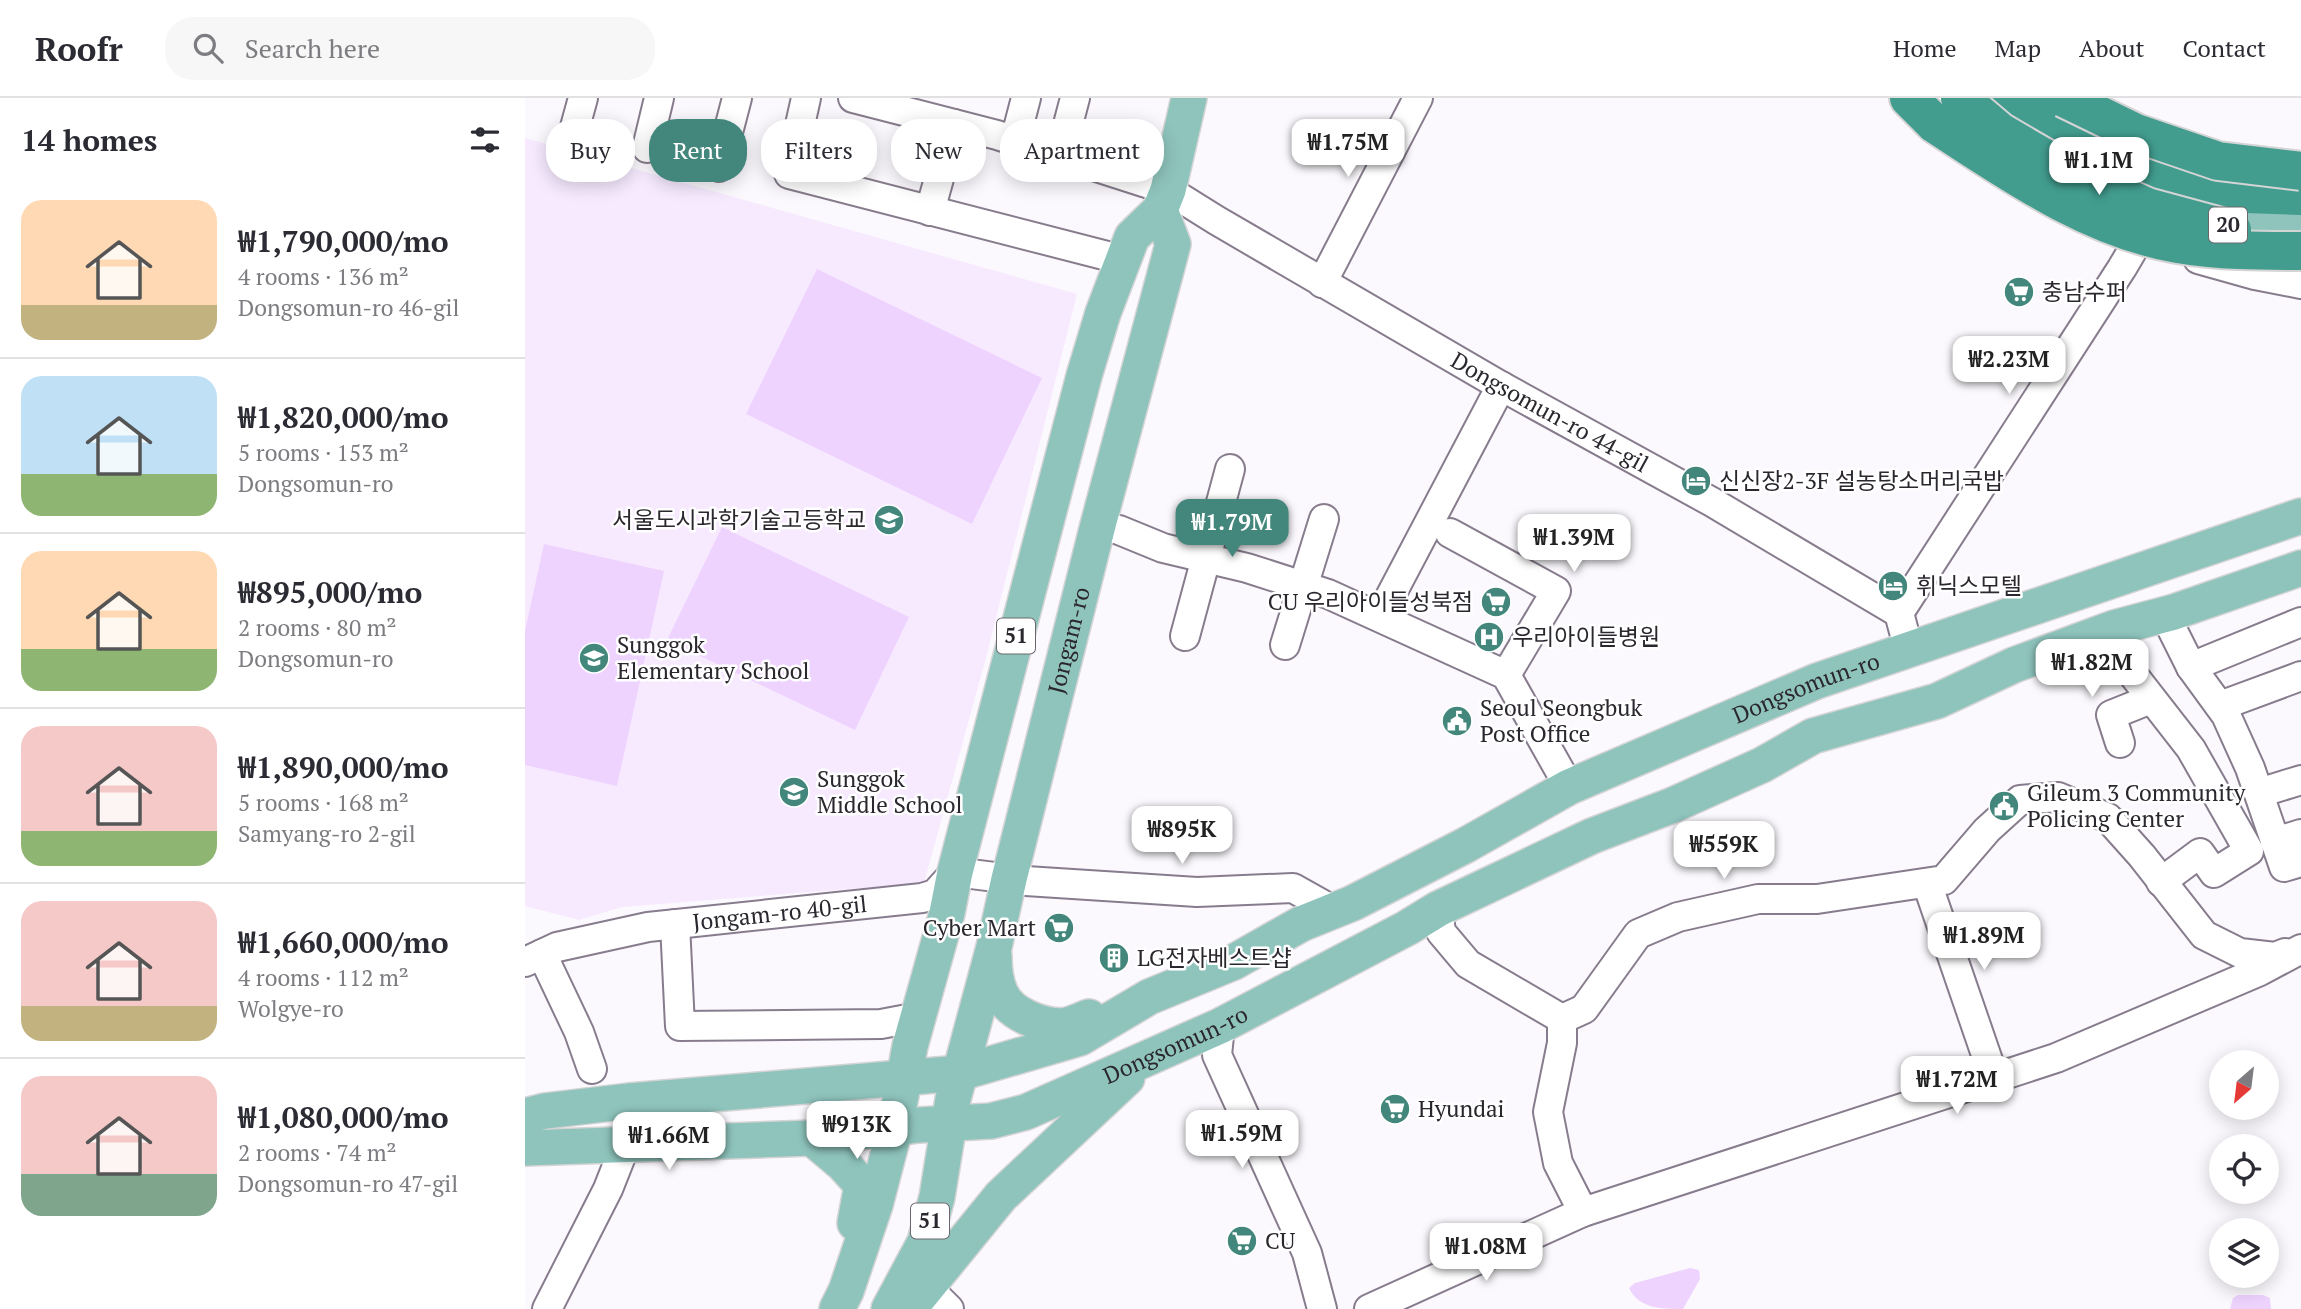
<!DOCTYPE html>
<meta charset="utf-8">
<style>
:root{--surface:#fff;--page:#f7f7f7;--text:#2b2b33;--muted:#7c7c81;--line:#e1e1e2;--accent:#43877c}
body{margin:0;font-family:"PT Serif","Noto Sans KR",serif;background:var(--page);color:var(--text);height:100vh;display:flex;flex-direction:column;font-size:26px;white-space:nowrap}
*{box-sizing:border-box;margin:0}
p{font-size:23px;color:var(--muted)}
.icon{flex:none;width:38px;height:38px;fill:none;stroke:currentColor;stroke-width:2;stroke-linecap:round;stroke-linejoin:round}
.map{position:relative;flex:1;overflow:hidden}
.sheet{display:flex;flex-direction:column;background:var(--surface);width:525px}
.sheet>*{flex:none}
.top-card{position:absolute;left:21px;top:21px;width:665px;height:63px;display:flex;gap:14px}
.needle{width:46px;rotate:208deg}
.tools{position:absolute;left:1684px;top:952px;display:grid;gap:14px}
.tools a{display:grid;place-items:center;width:70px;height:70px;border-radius:50%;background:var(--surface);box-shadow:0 4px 18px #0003;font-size:35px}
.price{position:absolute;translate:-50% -60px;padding:0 16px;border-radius:14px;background:#fff;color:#222;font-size:23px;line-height:46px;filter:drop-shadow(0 2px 4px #0008)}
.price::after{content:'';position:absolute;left:50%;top:42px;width:21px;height:16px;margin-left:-10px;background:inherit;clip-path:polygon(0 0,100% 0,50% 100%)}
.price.current{background:var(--accent);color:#fff}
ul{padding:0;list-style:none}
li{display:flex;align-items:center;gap:21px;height:175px;padding:0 21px}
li+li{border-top:2px solid var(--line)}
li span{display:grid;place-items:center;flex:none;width:196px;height:140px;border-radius:21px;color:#555}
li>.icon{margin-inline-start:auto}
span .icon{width:84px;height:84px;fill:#fffc;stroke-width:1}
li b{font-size:30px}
h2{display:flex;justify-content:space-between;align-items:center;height:84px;padding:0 21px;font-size:30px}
.tag{padding:0 24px;border-radius:28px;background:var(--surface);box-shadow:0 4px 18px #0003;font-size:24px;line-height:63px}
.tag.current{background:var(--accent);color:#fff}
header{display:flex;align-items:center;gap:42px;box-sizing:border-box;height:98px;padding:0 35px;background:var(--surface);border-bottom:2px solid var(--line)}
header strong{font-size:33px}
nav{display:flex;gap:38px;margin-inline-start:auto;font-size:24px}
.search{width:490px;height:63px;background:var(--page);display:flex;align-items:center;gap:18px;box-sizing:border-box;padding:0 24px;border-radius:28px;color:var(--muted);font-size:26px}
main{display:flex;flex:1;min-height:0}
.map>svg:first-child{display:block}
.built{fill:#f7eaff}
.green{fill:#efd3ff}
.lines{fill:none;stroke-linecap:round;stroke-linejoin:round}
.minor-casing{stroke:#877c8d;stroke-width:32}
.major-casing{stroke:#d5d4d5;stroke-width:38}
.highway-casing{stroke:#d5d4d5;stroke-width:42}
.minor{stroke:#fff;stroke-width:28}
.major{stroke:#8ec4bc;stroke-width:35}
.highway{stroke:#429d8f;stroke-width:38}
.highway-bridge-casing{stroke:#d5d4d5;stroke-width:42;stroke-linecap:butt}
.highway-bridge{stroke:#429d8f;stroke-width:38}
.labels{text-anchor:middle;stroke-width:5;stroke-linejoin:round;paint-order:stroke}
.shield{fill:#fff;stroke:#6b686d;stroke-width:2}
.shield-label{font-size:21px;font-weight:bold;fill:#2b272e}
.poi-label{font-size:23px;fill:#2b272e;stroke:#fff;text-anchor:start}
.street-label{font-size:23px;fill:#2b272e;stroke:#fff}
</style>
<header>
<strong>Roofr</strong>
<div class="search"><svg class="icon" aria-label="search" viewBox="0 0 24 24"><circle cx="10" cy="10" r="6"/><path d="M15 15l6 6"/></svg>Search here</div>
<nav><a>Home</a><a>Map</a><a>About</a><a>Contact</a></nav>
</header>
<main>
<section class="sheet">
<h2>14 homes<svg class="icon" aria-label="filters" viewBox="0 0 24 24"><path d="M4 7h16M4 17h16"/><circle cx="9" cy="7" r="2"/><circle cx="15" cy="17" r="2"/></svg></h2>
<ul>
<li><span style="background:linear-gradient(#ffd9b3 75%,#c2b280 0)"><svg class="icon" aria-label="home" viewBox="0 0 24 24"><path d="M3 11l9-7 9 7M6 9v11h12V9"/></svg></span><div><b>₩1,790,000/mo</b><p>4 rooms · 136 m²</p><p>Dongsomun-ro 46-gil</p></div></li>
<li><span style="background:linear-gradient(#bfe0f5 70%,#8fb573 0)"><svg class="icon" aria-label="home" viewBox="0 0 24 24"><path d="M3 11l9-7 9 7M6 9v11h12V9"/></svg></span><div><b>₩1,820,000/mo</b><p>5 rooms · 153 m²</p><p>Dongsomun-ro</p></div></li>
<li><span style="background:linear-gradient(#ffd9b3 70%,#8fb573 0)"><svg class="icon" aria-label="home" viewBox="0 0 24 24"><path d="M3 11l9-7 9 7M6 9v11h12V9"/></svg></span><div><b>₩895,000/mo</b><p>2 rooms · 80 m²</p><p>Dongsomun-ro</p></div></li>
<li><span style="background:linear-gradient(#f6c9c9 75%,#8fb573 0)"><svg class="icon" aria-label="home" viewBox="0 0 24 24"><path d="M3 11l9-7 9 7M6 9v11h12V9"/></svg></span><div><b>₩1,890,000/mo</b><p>5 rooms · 168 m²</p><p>Samyang-ro 2-gil</p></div></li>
<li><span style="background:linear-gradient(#f6c9c9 75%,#c2b280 0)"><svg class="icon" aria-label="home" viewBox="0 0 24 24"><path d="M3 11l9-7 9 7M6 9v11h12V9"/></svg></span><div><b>₩1,660,000/mo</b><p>4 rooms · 112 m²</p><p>Wolgye-ro</p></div></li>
<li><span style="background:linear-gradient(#f6c9c9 70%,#7fa58c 0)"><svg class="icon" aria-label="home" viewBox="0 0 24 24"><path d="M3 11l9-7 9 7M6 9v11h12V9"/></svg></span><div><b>₩1,080,000/mo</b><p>2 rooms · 74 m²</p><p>Dongsomun-ro 47-gil</p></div></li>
</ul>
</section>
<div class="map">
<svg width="1776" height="1211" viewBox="0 0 1776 1211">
<rect width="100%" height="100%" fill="#fbf9fd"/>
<!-- built -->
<path class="built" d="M 0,40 L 552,196 L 462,556 L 399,785 L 97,809 L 54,822 L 0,808 Z"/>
<!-- green -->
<g class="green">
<path d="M 292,171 L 517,280 L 447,426 L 221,316 Z"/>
<path d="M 197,429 L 384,519 L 330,632 L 142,542 Z"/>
<path d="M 19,446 L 139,473 L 92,688 L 0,667 L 0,533 Z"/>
<path d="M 1165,1170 L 1174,1172 L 1175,1181 L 1158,1211 C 1137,1211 1114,1211 1104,1190 L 1110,1185 Z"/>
<path d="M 1713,1197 L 1738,1197 L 1745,1200 L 1746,1211 L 1705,1211 L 1708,1200 Z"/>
</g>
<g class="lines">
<!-- minor casing -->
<g class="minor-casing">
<g id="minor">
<path d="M 281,0 L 264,76 L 598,162"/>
<path id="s1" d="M 328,0 L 472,37 L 643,92 L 691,122 L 976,288 L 1187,404 L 1374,515 L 1384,552"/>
<path d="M 47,40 L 58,0"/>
<path d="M 490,42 L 501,0"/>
<path d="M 122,50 L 134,0"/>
<path d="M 535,57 L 550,0"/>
<path d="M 194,69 L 212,0"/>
<path d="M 405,113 L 429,26"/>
<path d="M 1673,161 L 1730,177 L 1776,186"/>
<path d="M 797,185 L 893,0"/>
<path d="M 573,427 L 594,432 L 638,450 L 722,470 L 803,496 L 981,577 L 1044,689"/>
<path d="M 925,435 L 1031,493 L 981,577"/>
<path d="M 1649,514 L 1647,531 L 1666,569 L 1701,617 L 1725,670 L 1759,769 L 1776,764"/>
<path d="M 1374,515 L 1597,170 L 1626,121"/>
<path d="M 855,518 L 976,288"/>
<path d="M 1589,530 L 1592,556 L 1666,651 L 1724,753 L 1689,775 L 1675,755 L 1636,784"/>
<path d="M 660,538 L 705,371"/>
<path d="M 760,547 L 799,421"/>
<path d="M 1666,569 L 1776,524"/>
<path d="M 1695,608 L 1776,578"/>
<path d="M 1595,645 L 1586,617 L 1626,601"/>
<path d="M 1734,695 L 1776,682"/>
<path d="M 1750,744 L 1776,736"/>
<path d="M 1402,785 L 1469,980"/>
<path d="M 913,811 L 916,834 L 943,866 L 1037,921"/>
<path d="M 150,826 L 155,928 L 356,926 L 393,919"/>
<path d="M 17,856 L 54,934 L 67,971"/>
<path id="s2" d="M 0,864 L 32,849 L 123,829 L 397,800 L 410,796 L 430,774 L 501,783 L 672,794 L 768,790 L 809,813"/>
<path d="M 1037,921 L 1059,911 L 1113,836 L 1153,819 L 1233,801 L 1292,801 L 1419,782 L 1462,732 L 1495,702 L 1533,699 L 1583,720 L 1617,758 L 1679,837 L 1715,855 L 1750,859 L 1760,855"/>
<path d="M 1037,921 L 1037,945 L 1023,1014 L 1033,1065 L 1058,1114"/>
<path d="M 695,928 L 692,957 L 782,1155 L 797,1211"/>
<path d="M 403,1190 L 424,1211"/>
<path d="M 22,1211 L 83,1091 L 100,1048"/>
<path d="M 844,1211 L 1058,1114 L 1531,960 L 1735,873 L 1776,851"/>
</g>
</g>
<!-- major casing -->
<g class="major-casing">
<g id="major">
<path d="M 1679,122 L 1687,125 L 1776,134"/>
<path d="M 469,858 C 469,871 470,884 476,896 C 485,916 516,928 537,928 C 546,927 556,922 564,919"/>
<path id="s3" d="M 0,1018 L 20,1013 L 104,1003 L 435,975 L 555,940 L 624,899 L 709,864 L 776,826 L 828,805 L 941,747 L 1044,689 L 1292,583 L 1776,418"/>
<path d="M 287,1040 L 318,1066 L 337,1087 L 330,1125"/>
<path id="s4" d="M 0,1050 L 287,1040 L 394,1027 L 466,1023 L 501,1014 L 695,928 L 882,830 L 913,811 L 1067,738 L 1148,707 L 1237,667 L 1288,638 L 1412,603 L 1489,567 L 1589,530 L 1649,514 L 1776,470"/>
<path d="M 312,1211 L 321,1193 L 350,1107 L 370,1030 L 385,948 L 422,815 L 430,774 L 559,278 L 578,215 L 607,139 L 635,112 L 643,92 L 664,0"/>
<path id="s5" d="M 364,1211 L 400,1144 L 412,1099 L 428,1001 L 469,849 L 484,781 L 573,427 L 648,146 L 635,112"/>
<path d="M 384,1211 L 476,1098 L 602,980"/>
</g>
</g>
<!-- highway casing -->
<g class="highway-casing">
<g id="highway">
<path d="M 1384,0 L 1410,26"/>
<path d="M 1486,0 L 1593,60 L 1721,96 L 1776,98"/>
</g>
</g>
<!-- minor -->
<use href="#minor" class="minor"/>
<!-- major -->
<use href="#major" class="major"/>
<!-- highway -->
<use href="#highway" class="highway"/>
<!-- highway-bridge casing -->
<g class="highway-bridge-casing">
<g id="highway-bridge">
<path d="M 1435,0 L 1475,34 L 1547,76 L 1622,109 L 1707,132"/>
<path d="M 1539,0 L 1611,35 L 1693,63 L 1776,73"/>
<path d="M 1410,26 C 1484,74 1564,131 1653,146 C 1694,153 1735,153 1776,153"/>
</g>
</g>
<!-- highway-bridge -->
<use href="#highway-bridge" class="highway-bridge"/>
</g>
<!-- icons -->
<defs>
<g id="supermarket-disc" transform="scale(1.575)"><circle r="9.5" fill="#43877c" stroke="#fff"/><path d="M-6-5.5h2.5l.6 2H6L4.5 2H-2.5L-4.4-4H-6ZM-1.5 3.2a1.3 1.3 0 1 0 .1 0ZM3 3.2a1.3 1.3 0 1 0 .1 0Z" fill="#fff"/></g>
<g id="hotel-disc" transform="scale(1.575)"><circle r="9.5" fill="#43877c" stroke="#fff"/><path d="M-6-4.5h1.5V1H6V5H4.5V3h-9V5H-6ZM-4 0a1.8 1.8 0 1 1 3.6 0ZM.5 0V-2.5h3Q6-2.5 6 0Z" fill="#fff"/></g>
<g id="school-disc" transform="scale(1.575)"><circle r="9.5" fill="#43877c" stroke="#fff"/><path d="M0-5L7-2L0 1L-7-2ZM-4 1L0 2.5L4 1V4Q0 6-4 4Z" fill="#fff"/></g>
<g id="hospital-disc" transform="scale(1.575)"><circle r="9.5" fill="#43877c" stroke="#fff"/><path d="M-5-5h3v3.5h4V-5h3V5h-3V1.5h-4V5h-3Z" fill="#fff"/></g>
<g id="civic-disc" transform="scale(1.575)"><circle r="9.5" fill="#43877c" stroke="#fff"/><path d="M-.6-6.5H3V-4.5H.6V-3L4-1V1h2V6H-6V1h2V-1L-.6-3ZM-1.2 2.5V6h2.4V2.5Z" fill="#fff"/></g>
<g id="building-disc" transform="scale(1.575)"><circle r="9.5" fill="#43877c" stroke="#fff"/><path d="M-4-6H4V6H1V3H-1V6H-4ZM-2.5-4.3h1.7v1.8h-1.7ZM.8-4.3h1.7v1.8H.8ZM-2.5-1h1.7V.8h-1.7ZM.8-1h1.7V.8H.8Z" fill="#fff"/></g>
</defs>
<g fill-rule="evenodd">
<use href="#supermarket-disc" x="1494" y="194"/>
<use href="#hotel-disc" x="1171" y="383"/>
<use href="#school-disc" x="364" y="422"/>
<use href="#hotel-disc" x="1368" y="488"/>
<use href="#supermarket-disc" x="971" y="504"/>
<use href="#hospital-disc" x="964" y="539"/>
<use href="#school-disc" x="69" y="560"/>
<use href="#civic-disc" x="932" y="623"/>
<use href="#school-disc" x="269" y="694"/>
<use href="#civic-disc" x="1479" y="708"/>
<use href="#supermarket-disc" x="534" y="830"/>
<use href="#building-disc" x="589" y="860"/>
<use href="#supermarket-disc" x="870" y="1011"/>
<use href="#supermarket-disc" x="717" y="1143"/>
</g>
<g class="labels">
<!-- shield labels -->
<g class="shield">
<rect x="1684" y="109.5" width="38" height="35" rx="5"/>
<rect x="472" y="520.5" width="38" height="35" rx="5"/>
<rect x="386" y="1105.5" width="38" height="35" rx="5"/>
</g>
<g class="shield-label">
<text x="1703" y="134">20</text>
<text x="491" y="545">51</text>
<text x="405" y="1130">51</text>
</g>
<!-- poi labels -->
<g class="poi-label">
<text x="1517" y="202">충남수퍼</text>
<text x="1194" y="391">신신장2-3F 설농탕소머리국밥</text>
<text x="341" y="430" text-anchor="end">서울도시과학기술고등학교</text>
<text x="1391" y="496">휘닉스모텔</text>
<text x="948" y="512" text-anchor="end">CU 우리아이들성북점</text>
<text x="987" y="547">우리아이들병원</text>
<text x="92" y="555">Sunggok<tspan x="92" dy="26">Elementary School</tspan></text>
<text x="955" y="618">Seoul Seongbuk<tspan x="955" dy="26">Post Office</tspan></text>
<text x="292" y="689">Sunggok<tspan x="292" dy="26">Middle School</tspan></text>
<text x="1502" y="703">Gileum 3 Community<tspan x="1502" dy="26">Policing Center</tspan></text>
<text x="511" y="838" text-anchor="end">Cyber Mart</text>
<text x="612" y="868">LG전자베스트샵</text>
<text x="893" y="1019">Hyundai</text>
<text x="740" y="1151">CU</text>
</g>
<!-- street labels -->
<g class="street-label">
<text dy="8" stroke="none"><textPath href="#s1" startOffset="770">Dongsomun-ro 44-gil</textPath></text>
<text dy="8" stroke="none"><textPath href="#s5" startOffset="695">Jongam-ro</textPath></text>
<text dy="8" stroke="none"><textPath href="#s3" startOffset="1370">Dongsomun-ro</textPath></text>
<text dy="8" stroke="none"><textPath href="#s2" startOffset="261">Jongam-ro 40-gil</textPath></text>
<text dy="8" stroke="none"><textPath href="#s4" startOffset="667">Dongsomun-ro</textPath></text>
</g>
</g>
</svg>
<div class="tools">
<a><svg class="needle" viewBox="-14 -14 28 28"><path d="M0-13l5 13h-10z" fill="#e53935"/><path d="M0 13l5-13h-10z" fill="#7c7c81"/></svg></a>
<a><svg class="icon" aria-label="locate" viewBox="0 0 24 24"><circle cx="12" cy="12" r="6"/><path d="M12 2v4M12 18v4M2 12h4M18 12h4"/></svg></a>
<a><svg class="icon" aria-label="layers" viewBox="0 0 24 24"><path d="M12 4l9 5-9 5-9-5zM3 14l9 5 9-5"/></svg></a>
</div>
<b class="price" style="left:823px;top:81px">₩1.75M</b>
<b class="price" style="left:1574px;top:99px">₩1.1M</b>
<b class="price" style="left:1484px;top:298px">₩2.23M</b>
<b class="price current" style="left:707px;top:461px">₩1.79M</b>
<b class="price" style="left:1049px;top:476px">₩1.39M</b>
<b class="price" style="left:1567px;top:601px">₩1.82M</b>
<b class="price" style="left:657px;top:768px">₩895K</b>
<b class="price" style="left:1199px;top:783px">₩559K</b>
<b class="price" style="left:1459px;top:874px">₩1.89M</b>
<b class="price" style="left:1432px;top:1018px">₩1.72M</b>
<b class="price" style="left:332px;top:1063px">₩913K</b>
<b class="price" style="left:717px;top:1072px">₩1.59M</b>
<b class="price" style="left:144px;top:1074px">₩1.66M</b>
<b class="price" style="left:961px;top:1185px">₩1.08M</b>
<div class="top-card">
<a class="tag">Buy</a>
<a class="tag current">Rent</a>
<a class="tag">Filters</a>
<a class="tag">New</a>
<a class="tag">Apartment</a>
</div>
</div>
</main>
